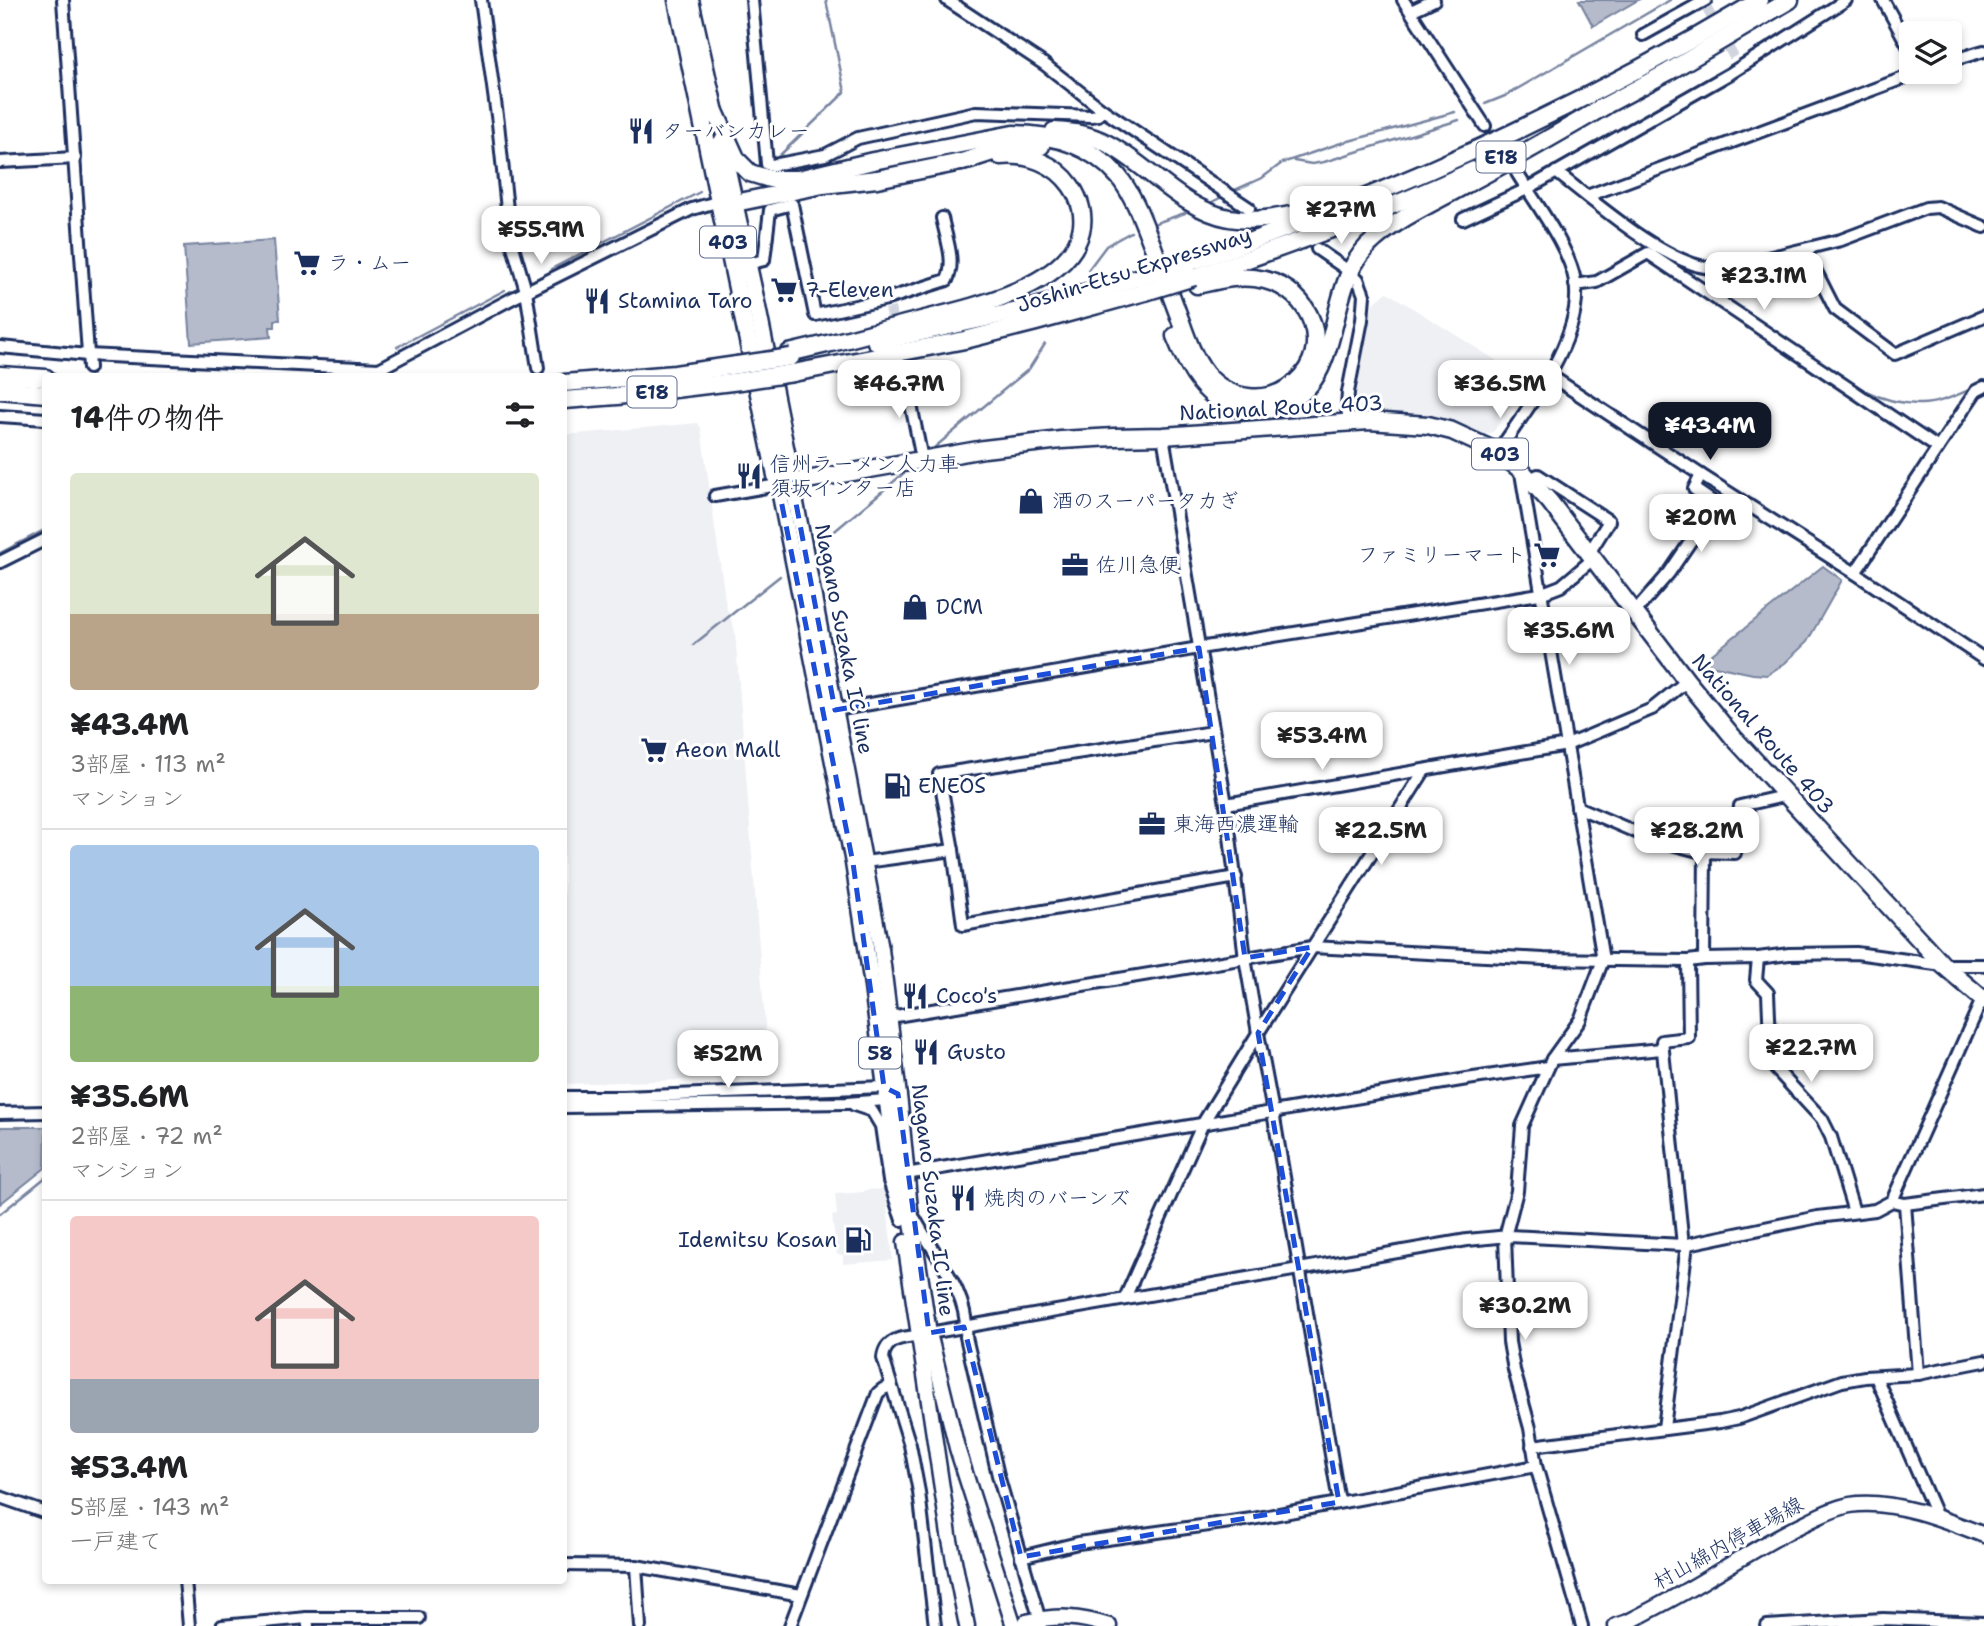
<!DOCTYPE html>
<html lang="ja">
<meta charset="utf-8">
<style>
:root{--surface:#fff;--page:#f6f6f6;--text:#202124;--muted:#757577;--line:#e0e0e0;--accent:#111827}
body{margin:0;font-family:"Shantell Sans","Klee One",sans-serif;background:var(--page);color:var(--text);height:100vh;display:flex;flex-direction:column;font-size:26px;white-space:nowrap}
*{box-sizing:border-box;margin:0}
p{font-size:23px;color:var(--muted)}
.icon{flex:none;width:38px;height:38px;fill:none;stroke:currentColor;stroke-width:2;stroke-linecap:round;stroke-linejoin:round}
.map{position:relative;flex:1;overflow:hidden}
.sheet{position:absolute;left:42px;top:373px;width:525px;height:1211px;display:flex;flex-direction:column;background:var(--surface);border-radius:7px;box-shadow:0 4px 10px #0003}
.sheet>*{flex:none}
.fabs{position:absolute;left:1899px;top:21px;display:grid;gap:14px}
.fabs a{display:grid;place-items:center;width:63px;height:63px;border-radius:7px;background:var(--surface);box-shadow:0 4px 10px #0003;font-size:35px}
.price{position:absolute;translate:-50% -60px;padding:0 16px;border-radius:14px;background:#fff;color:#222;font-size:23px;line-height:46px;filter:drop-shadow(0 2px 4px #0008)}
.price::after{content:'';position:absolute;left:50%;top:42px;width:21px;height:16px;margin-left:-10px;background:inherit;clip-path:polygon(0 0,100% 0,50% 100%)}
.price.on{background:var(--accent);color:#fff}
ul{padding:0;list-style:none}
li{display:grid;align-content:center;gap:14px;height:371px;padding:0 28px}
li+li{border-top:2px solid var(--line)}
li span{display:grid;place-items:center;height:217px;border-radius:7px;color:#555}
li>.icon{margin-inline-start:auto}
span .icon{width:126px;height:126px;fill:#fffc;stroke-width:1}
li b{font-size:30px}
h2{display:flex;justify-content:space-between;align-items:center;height:84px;padding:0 28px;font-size:30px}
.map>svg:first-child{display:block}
.built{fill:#eff0f4}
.water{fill:#b5bbca;stroke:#77839f;stroke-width:2}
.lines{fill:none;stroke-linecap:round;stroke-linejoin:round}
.stream{stroke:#77839f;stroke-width:2.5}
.minor-tunnel{stroke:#d1d5df;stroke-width:10;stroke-dasharray:10 5;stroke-linecap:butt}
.minor-casing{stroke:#1b2f5e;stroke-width:16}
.major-casing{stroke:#1b2f5e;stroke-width:19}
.highway-casing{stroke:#1b2f5e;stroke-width:21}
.minor{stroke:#fff;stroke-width:10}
.major{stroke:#fff;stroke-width:14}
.highway{stroke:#fff;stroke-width:16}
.highway-bridge-casing{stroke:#1b2f5e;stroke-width:21;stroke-linecap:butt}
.highway-bridge{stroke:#fff;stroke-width:16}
.marked{fill:none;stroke:#1d4ed8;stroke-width:5;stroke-dasharray:14 9;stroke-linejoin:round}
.labels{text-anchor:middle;stroke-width:6;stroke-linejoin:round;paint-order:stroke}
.shield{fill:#fff;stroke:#5f6d8e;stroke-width:2}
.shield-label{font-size:19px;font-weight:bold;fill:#1b2f5e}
.poi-label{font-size:21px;fill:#1b2f5e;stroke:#fff;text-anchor:start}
.street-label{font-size:21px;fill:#1b2f5e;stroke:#fff}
</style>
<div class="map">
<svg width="1984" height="1626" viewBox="0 0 1984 1626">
<rect width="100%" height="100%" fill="#fff"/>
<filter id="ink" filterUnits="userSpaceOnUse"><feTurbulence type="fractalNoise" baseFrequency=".0143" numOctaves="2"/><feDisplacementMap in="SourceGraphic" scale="14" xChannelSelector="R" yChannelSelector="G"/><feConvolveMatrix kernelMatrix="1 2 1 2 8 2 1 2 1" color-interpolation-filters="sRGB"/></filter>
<g filter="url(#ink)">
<!-- built -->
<g class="built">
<path d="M 1387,292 L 1521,376 L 1525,385 L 1494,431 L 1491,433 L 1477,435 L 1429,417 L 1410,415 L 1408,413 L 1362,413 L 1357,406 L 1355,375 L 1364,346 L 1373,304 Z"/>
<path d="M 698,423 L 701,428 L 726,606 L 735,631 L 769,1077 L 564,1084 L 564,435 Z"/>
<path d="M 885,1189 L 893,1260 L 843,1264 L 843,1255 L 837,1255 L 832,1216 L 837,1215 L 835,1194 L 864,1192 L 864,1190 Z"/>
</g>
<!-- water -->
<g class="water">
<path d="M 1579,0 L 1638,0 L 1593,26 Z"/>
<path d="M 274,240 L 280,320 L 275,320 L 275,327 L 270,327 L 271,337 L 191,343 L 184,246 Z"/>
<path d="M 1823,566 L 1842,580 L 1807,642 L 1785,663 L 1767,675 L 1753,674 L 1710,665 L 1706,659 Z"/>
<path d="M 0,1127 L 46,1127 L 45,1168 L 0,1204 Z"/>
</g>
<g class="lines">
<!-- stream -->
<g class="stream">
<path d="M 1485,104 L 1505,96 L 1670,0"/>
<path d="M 776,159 L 845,92 L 826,0"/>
<path d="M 1294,161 L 1312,164 L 1324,162 L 1459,120"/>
<path d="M 1559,182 L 1578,196"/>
<path d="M 1233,191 L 1262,178 L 1282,163 L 1338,144 L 1455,112"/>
<path d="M 1212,202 L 1224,196"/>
<path d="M 1156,223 L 1185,213"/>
<path d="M 1657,253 L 1756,319"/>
<path d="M 551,269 L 700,192"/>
<path d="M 1088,270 L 1106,246 L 1131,232"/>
<path d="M 397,347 L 505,290"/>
<path d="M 1799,348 C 1836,373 1873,405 1920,404 C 1938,404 1955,396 1971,389"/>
<path d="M 935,447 L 1029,369 L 1045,344"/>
<path d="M 818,545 L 904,473"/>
<path d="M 0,553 L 46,529"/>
<path d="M 693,645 L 780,576"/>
<path d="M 0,1214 L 46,1177"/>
</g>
<!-- minor-tunnel -->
<g class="minor-tunnel">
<path d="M 1707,9 L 1735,59"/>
<path d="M 1485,126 L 1512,165"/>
<path d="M 890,308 L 895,332"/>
<path d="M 899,347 L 905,375"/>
</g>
<!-- minor casing -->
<g class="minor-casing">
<g id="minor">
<path d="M 63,0 L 89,368"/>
<path d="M 481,0 L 498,123 L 508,219 L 512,243 L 526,291 L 538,368"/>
<path d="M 752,0 L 767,164 L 773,165 L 825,155 L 858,138 L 976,112 L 1091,116 L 1098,115 L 1103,110"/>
<path d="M 947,0 L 1044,64 L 1103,110 L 1249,208"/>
<path d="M 1403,0 L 1485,126"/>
<path d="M 1883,0 L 1911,51"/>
<path d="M 1411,11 L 1434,0"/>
<path d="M 1643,35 L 1706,0"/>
<path d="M 1950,61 L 1984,51"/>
<path d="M 0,162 L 75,158"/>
<path d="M 1556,172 C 1595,202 1647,248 1693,264 C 1705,269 1719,268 1731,267 L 1841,240 L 1926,208 L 1938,207 L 1984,227"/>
<path d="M 1587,196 L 1920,72"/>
<path d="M 1463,219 L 1527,189 L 1731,73 L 1846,0"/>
<path d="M 1317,249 L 1346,269"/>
<path d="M 1805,250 L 1835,309 L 1895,354 L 1984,316"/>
<path d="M 748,264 L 764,260 L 770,210 L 792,204 L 815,315 L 887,299 L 947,280 C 956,261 946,238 942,218"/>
<path d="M 1575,285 L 1597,282 L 1648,253 L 1938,448"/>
<path d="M 0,347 L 88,355 L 379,369 L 513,298 L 692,209 L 720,201"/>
<path d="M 1548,374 L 1701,475 L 1855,573"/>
<path d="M 905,375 L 922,459"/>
<path d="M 1984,387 L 1976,391 L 1855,573 L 1984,659"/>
<path d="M 0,416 L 46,419"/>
<path d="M 1349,421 L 1347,408 L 1348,392 L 1362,320 L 1364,295 L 1358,279"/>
<path d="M 1163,436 L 1226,804 L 1245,958 L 1258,1033 L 1273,1112 L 1339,1502"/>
<path d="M 1498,452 C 1527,408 1585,337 1575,281 C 1569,247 1536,204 1517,173"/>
<path d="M 1521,473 L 1603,960 L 1580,1020 L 1552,1059 L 1522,1126 L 1517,1191 L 1505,1237 L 1509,1342 L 1514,1370 L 1530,1428 L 1536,1466 L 1582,1626"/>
<path d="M 1530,479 L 1538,475 L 1609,521 L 1589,553"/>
<path d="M 715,496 L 778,485"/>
<path d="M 0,562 L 46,539"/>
<path d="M 1635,612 L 1669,573 L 1716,504 L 1694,489 L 1701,475"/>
<path d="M 835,710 L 1199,648 L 1540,594 L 1561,586 L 1593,559"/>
<path d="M 1226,804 L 1567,745 L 1652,709 L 1687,681"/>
<path d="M 1577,807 L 1652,839 L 1702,852 L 1735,853 L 1740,806 L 1788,795"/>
<path d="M 953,850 L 963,925 L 1236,877"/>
<path d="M 865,862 L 953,850 L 939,774 L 1213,732"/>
<path d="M 1758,958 L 1756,980 L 1768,993 L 1771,1064 L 1822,1119 L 1831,1137 L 1854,1212"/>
<path d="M 1704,959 L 1705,852"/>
<path d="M 890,1017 L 1312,947 L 1544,959 L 1688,961 L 1704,959 L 1758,958 L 1789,954 L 1856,953 L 1943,965 L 1984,965"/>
<path d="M 1552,1059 L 1662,1049"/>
<path d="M 564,1097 L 623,1097 L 884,1087 L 890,1090"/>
<path d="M 854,1105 L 872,1111 L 881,1126 L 889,1181 L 902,1220"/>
<path d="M 564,1107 L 847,1103 L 885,1100 L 893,1096"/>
<path d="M 0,1113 L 46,1112"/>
<path d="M 906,1174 L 1467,1079 L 1548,1067"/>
<path d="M 1892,1201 L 1984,995"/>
<path d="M 1905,1204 L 1918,1374"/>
<path d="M 915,1219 C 934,1255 970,1293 966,1337 L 998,1475 L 1041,1624"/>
<path d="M 1683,1245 L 1662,1041 L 1689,1038 L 1688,961"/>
<path d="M 1125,1298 L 1203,1123 L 1258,1033 L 1424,771"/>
<path d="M 929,1333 L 1467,1240 L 1509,1236 L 1683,1245 L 1818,1217 L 1875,1210 L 1892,1201 L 1905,1204 L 1984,1194"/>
<path d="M 918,1336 C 902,1337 885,1339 883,1358 L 910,1445 L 919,1492 L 935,1626"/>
<path d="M 1876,1377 L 1937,1517"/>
<path d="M 1664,1428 L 1687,1244"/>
<path d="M 1532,1446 L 1720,1422 L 1739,1418 L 1842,1381 L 1865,1377 L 1918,1374 L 1984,1361"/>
<path d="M 0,1497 L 46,1513"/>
<path d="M 1021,1557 L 1078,1543 L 1252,1519 L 1536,1466"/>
<path d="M 564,1565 L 636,1566 L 801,1595"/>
<path d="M 636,1566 L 640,1626"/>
<path d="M 185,1580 L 189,1626"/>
<path d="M 222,1626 L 307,1618"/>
<path d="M 308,1626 L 307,1618 L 419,1618"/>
<path d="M 790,1626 L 878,1393 L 883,1389 L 891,1386"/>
<path d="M 1767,1626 L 1883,1619 L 1984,1623"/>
</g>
</g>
<!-- major casing -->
<g class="major-casing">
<g id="major">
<path d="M 792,482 L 881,949 L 900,1104 L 910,1209 L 929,1333 L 957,1448 L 1014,1626"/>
<path d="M 778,485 L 853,863 L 871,979 L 901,1211"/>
<path d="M 905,1242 L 949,1535 L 967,1626"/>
<path d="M 1026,1622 C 1057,1615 1079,1616 1109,1626"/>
<path d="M 1616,1626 L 1628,1622 C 1655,1608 1682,1594 1708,1578 C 1740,1559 1771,1539 1805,1523 C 1819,1516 1834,1508 1850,1505 C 1891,1498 1946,1520 1984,1535"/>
</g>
</g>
<!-- highway casing -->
<g class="highway-casing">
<g id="highway">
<path d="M 677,0 L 778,485 L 984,449 L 1061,440 L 1114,437 L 1163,436 L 1369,421 L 1428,425 L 1452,431 L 1478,443 L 1498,452 L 1521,470 L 1550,502 L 1687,681 L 1733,737 L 1943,965 L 1984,1000"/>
<path d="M 690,0 L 716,117"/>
<path d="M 713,107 L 737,160 L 750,173 L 770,179 L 798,179 L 873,161 L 1013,134 C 1053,134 1091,145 1118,176 C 1135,197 1143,222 1153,247 C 1162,272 1172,297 1181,322 C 1187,339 1194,359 1206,374 C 1229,401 1269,406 1296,382 C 1334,348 1311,291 1265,280 C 1242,274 1219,280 1197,285"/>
<path d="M 1595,111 L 1668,72 L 1790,0"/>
<path d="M 1054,131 C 1072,132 1089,134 1106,143 C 1149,165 1179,208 1229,218 C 1258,223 1287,217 1314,209"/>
<path d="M 721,143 L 756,302 L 792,482"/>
<path d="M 962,162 C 988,154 1014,142 1041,146"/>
<path d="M 720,201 L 735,203 L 823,185 L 877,179 L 971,160"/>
<path d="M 1188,263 C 1391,195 1576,110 1760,0"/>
<path d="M 1201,275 C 1293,244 1386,211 1474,170"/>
<path d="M 1175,336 C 1188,369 1206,403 1244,410 C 1258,412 1274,410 1286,404 C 1348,373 1322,283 1374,240 C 1400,217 1435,202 1465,185 C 1512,160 1559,133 1605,106"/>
<path d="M 876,342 L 1032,308 L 1140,277"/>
<path d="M 789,353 C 829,344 869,334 909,323 C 959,310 1068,290 1081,231 C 1085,216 1080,199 1071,186 C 1055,163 1027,153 1000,156"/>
<path d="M 793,373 L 965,340 L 1036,322 L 1145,292"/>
<path d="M 0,375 L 46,378"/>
<path d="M 564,383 L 675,374 L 737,365"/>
<path d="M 0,390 L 46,394"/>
<path d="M 564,400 L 617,396 L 740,381"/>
</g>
</g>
<!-- minor -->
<use href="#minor" class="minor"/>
<!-- major -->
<use href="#major" class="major"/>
<!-- highway -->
<use href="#highway" class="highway"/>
<!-- highway-bridge casing -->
<g class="highway-bridge-casing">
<g id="highway-bridge">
<path d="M 1140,277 L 1188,263"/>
<path d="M 1145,292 L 1194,277"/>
<path d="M 737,365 L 791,357"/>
<path d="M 740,381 L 793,373"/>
</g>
</g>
<!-- highway-bridge -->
<use href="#highway-bridge" class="highway-bridge"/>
</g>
</g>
<!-- marked area -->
<path class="marked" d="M 792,482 L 835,710 L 1199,648 L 1245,958 L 1312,947 L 1258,1033 L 1339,1502 L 1021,1557 L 964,1327 L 929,1333 L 898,1094 L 884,1087 L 853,863 L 778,485 Z"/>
<!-- icons -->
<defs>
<g id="restaurant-bare" transform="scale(2.1)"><path d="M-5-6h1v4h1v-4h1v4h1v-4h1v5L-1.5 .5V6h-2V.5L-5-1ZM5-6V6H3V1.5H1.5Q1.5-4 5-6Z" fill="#1b2f5e" stroke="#fff" stroke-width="2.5" paint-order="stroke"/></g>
<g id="supermarket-bare" transform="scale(2.1)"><path d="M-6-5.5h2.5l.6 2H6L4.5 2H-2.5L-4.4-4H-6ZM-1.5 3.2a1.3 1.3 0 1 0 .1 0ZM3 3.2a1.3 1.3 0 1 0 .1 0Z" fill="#1b2f5e" stroke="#fff" stroke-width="2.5" paint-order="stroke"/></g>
<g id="shop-bare" transform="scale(2.1)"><path d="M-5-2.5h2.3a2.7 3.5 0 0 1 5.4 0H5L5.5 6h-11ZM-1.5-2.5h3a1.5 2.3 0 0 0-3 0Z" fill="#1b2f5e" stroke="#fff" stroke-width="2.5" paint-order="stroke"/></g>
<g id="office-bare" transform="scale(2.1)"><path d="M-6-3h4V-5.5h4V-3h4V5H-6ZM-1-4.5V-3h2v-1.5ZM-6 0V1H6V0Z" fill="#1b2f5e" stroke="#fff" stroke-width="2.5" paint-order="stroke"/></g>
<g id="fuel-bare" transform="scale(2.1)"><path d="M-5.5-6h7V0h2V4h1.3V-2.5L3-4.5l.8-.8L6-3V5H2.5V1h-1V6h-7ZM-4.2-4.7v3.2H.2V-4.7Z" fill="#1b2f5e" stroke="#fff" stroke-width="2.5" paint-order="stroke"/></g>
</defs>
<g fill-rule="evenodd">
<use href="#restaurant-bare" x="641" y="131"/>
<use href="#supermarket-bare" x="307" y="263"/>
<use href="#supermarket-bare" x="784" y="290"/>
<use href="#restaurant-bare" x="597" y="301"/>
<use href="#restaurant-bare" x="749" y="476"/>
<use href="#shop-bare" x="1031" y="501"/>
<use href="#supermarket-bare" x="1547" y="555"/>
<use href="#office-bare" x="1075" y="565"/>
<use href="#shop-bare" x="915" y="607"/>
<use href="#supermarket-bare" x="654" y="750"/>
<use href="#fuel-bare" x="897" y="786"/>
<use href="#office-bare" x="1152" y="824"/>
<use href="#restaurant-bare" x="915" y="996"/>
<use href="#restaurant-bare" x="926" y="1052"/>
<use href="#restaurant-bare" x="963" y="1198"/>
<use href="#fuel-bare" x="858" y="1240"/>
</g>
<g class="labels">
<!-- shield labels -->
<g class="shield">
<rect x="1476.5" y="141.5" width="49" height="31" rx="5"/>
<rect x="700" y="226.5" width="56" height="31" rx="5"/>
<rect x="627.5" y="376.5" width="49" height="31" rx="5"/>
<rect x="1472" y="438.5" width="56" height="31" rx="5"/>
<rect x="859" y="1037.5" width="42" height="31" rx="5"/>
</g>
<g class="shield-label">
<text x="1501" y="164">E18</text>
<text x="728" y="249">403</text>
<text x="652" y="399">E18</text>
<text x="1500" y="461">403</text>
<text x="880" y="1060">58</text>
</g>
<!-- poi labels -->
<g class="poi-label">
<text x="662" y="138">ターバンカレー</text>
<text x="328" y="270">ラ・ムー</text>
<text x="805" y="297">7-Eleven</text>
<text x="618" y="308">Stamina Taro</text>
<text x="770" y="471">信州ラーメン人力車<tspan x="770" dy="24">須坂インター店</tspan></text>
<text x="1052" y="508">酒のスーパータカぎ</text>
<text x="1526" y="562" text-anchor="end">ファミリーマート</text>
<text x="1096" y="572">佐川急便</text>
<text x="936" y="614">DCM</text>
<text x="675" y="757">Aeon Mall</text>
<text x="918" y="793">ENEOS</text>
<text x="1173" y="831">東海西濃運輸</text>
<text x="936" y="1003">Coco's</text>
<text x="947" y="1059">Gusto</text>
<text x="984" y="1205">焼肉のバーンズ</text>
<text x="837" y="1247" text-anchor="end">Idemitsu Kosan</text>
</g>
<!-- street labels -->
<g class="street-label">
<text transform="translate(1134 270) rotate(-17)" y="7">Joshin-Etsu Expressway</text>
<text transform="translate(1281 408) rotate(-3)" y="7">National Route 403</text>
<text transform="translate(844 639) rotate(79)" y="7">Nagano Suzaka IC line</text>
<text transform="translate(1763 734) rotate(49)" y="7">National Route 403</text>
<text transform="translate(933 1200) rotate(83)" y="7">Nagano Suzaka IC line</text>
<text transform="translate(1728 1543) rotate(-29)" y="7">村山綿内停車場線</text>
</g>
</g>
</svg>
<div class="fabs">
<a><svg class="icon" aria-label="layers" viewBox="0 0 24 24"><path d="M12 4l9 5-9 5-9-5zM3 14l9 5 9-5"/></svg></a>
</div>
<b class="price" style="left:1341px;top:246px">¥27M</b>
<b class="price" style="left:541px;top:266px">¥55.9M</b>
<b class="price" style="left:1764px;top:312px">¥23.1M</b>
<b class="price" style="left:899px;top:420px">¥46.7M</b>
<b class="price" style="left:1500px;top:420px">¥36.5M</b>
<b class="price on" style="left:1710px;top:462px">¥43.4M</b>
<b class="price" style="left:1701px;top:554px">¥20M</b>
<b class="price" style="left:1569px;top:667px">¥35.6M</b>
<b class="price" style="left:1322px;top:772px">¥53.4M</b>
<b class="price" style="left:1381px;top:867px">¥22.5M</b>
<b class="price" style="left:1697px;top:867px">¥28.2M</b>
<b class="price" style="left:1811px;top:1084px">¥22.7M</b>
<b class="price" style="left:728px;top:1090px">¥52M</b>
<b class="price" style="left:1525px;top:1342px">¥30.2M</b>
<section class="sheet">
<h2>14件の物件<svg class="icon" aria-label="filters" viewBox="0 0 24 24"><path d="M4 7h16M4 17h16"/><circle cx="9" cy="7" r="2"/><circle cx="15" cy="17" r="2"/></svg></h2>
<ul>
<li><span style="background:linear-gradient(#dfe7d0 65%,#b9a48a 0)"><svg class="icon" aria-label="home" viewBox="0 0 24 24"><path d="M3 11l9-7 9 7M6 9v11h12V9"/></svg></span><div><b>¥43.4M</b><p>3部屋 · 113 m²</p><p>マンション</p></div></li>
<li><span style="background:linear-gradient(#a9c7e8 65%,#8fb573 0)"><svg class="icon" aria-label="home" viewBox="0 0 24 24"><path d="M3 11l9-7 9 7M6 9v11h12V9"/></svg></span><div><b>¥35.6M</b><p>2部屋 · 72 m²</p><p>マンション</p></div></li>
<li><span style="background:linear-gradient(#f6c9c9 75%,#9aa5b1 0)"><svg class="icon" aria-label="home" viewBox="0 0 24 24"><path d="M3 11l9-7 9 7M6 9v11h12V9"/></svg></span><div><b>¥53.4M</b><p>5部屋 · 143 m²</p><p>一戸建て</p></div></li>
</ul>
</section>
</div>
